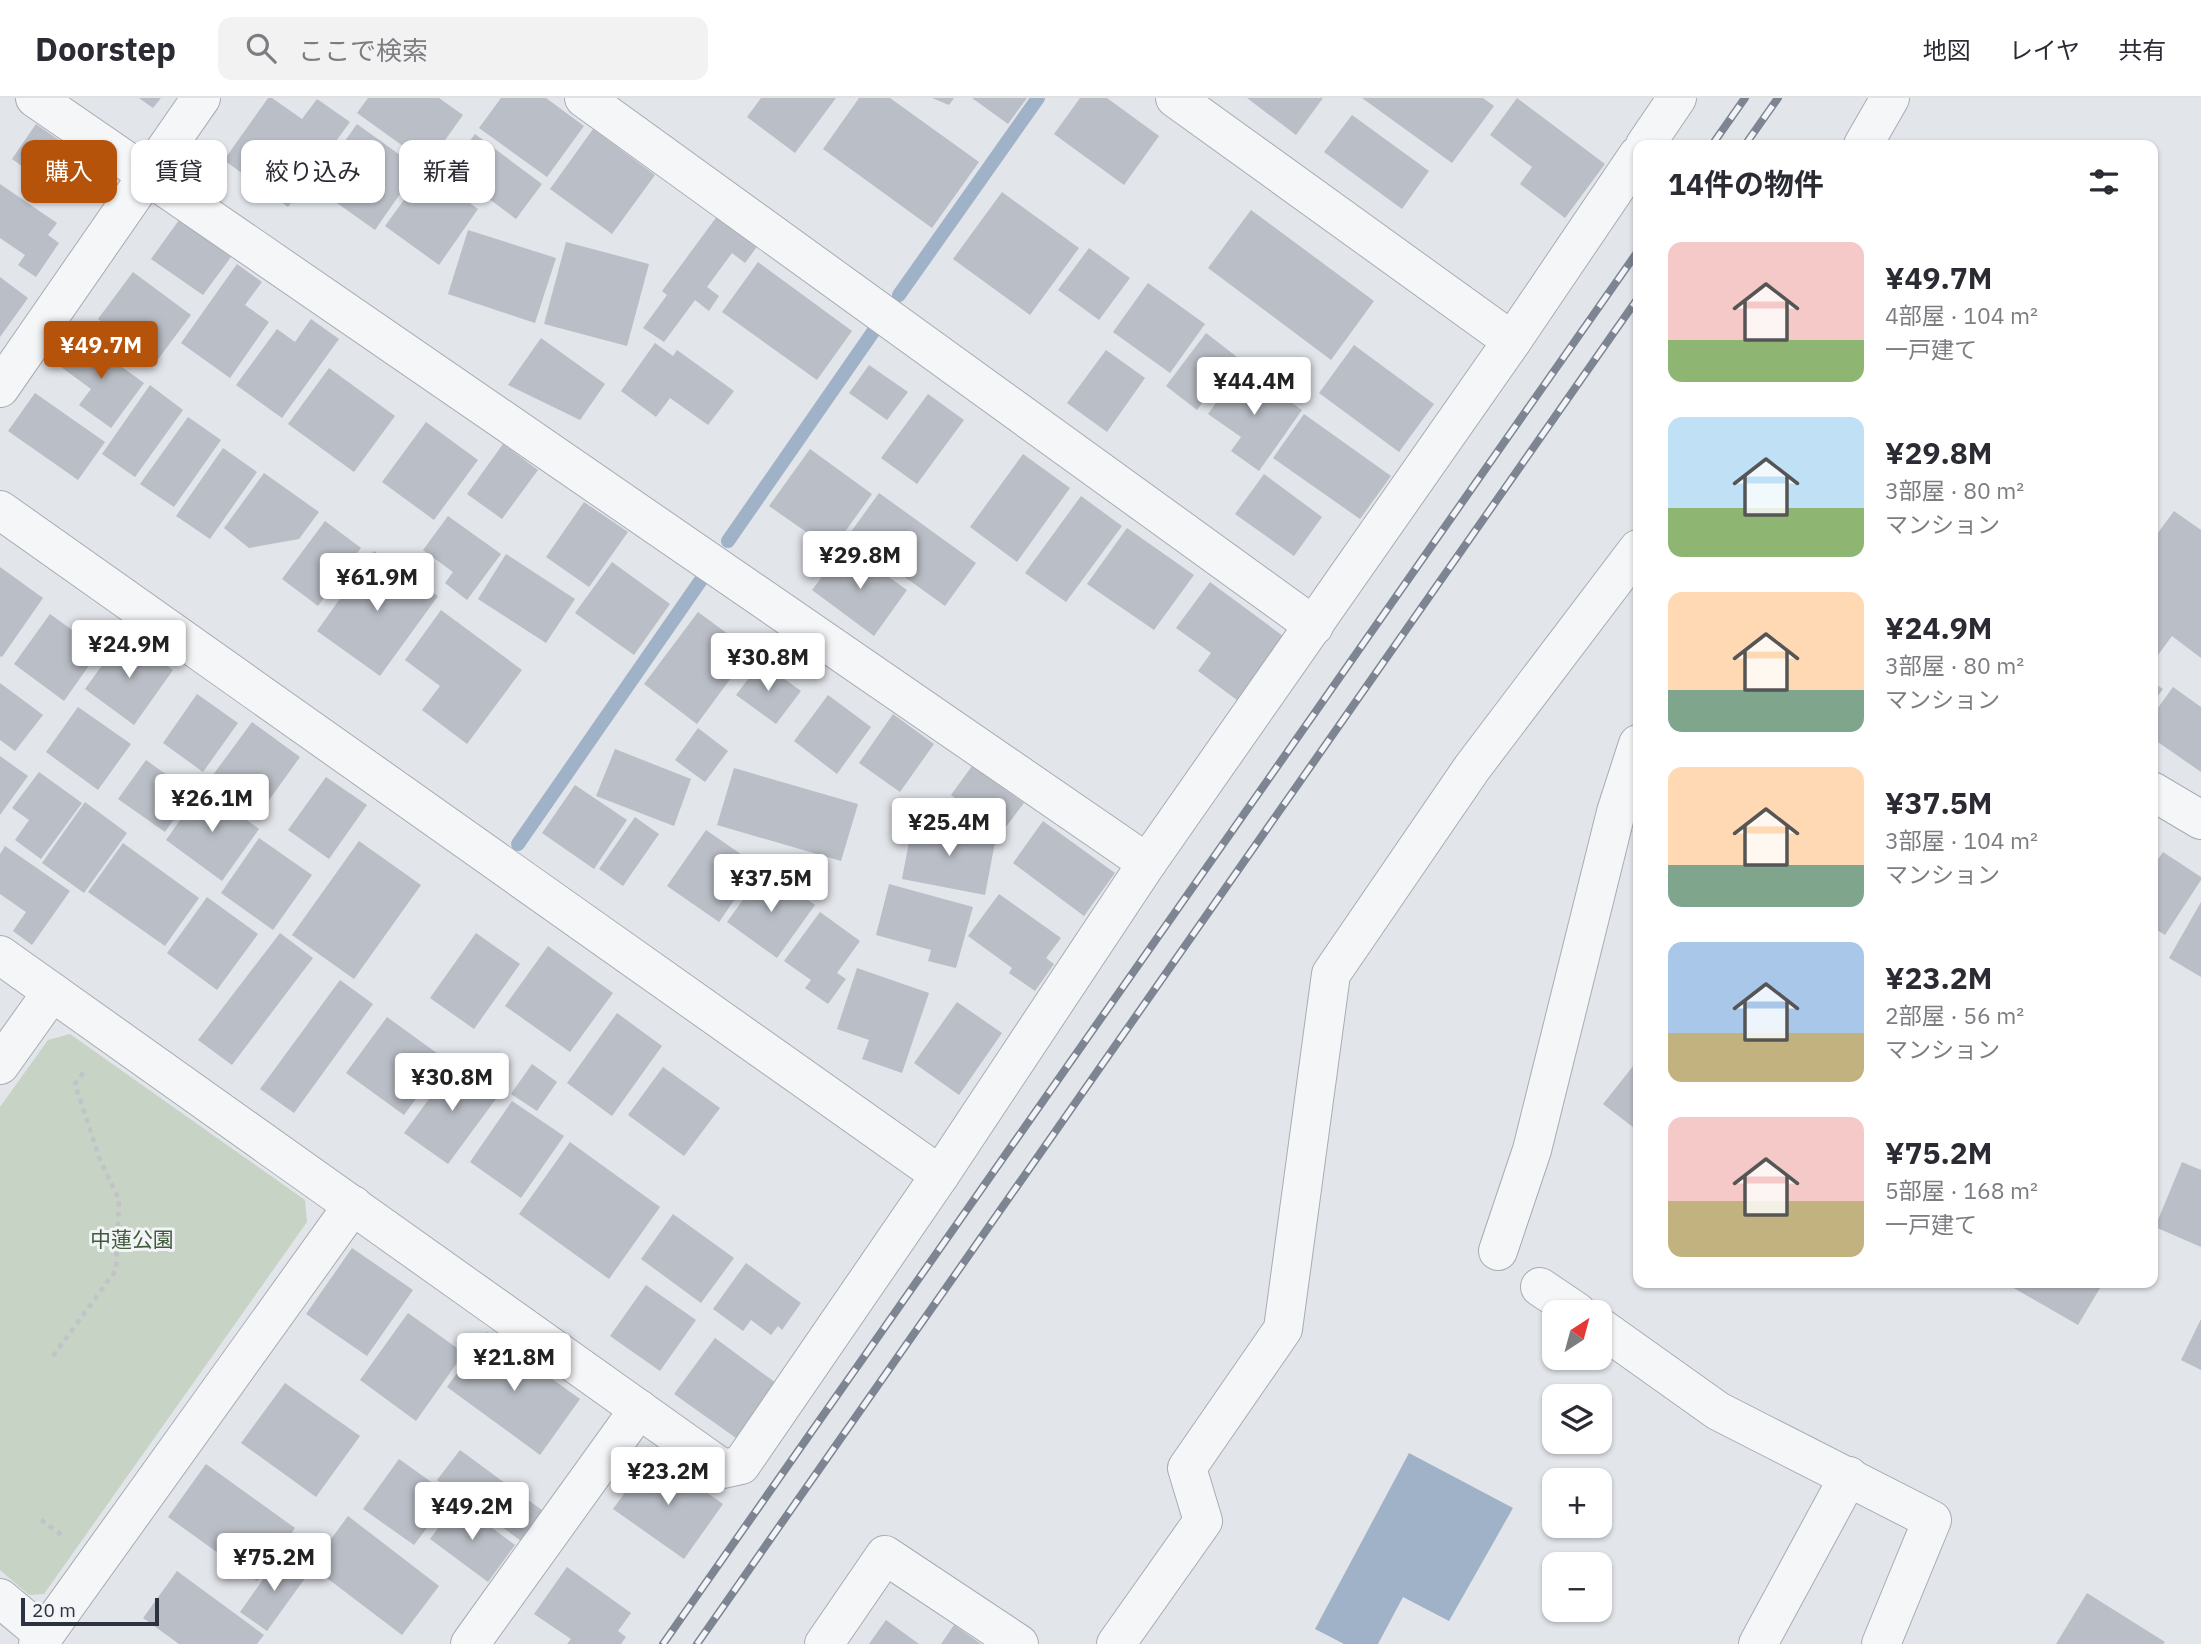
<!DOCTYPE html>
<html lang="ja">
<meta charset="utf-8">
<style>
:root{--surface:#fff;--page:#f2f2f3;--text:#2b2b33;--muted:#7c7c81;--line:#e1e1e2;--accent:#b45309}
body{margin:0;font-family:"IBM Plex Sans","Noto Sans JP",sans-serif;background:var(--page);color:var(--text);height:100vh;display:flex;flex-direction:column;font-size:26px;white-space:nowrap}
*{box-sizing:border-box;margin:0}
p{font-size:23px;color:var(--muted)}
.icon{flex:none;width:38px;height:38px;fill:none;stroke:currentColor;stroke-width:2;stroke-linecap:round;stroke-linejoin:round}
.map{position:relative;flex:1;overflow:hidden}
.panel{position:absolute;left:1633px;top:42px;width:525px;height:1148px;display:flex;flex-direction:column;background:var(--surface);border-radius:14px;box-shadow:0 2px 5px #0004}
.panel>*{flex:none}
.hud{position:absolute;left:21px;top:42px;width:665px;height:63px;display:flex;gap:14px}
.needle{width:46px;rotate:36deg}
.buttons{position:absolute;left:1542px;top:1202px;display:grid;gap:14px}
.buttons a{display:grid;place-items:center;width:70px;height:70px;border-radius:14px;background:var(--surface);box-shadow:0 2px 5px #0004;font-size:35px}
.scale{position:absolute;left:21px;bottom:18px;width:138px;box-sizing:border-box;padding-left:7px;border:4px solid #2c3240;border-top:0;font-size:19px;line-height:24px;white-space:nowrap;color:#2c3240;-webkit-text-stroke:5px #f2f4f7;paint-order:stroke}
.price{position:absolute;translate:-50% -60px;padding:0 16px;border-radius:7px;background:#fff;color:#222;font-size:23px;line-height:46px;filter:drop-shadow(0 2px 4px #0008)}
.price::after{content:'';position:absolute;left:50%;top:42px;width:21px;height:16px;margin-left:-10px;background:inherit;clip-path:polygon(0 0,100% 0,50% 100%)}
.price.selected{background:var(--accent);color:#fff}
ul{padding:0;list-style:none}
li{display:flex;align-items:center;gap:21px;height:175px;padding:0 35px}
li span{display:grid;place-items:center;flex:none;width:196px;height:140px;border-radius:14px;color:#555}
li>.icon{margin-inline-start:auto}
span .icon{width:84px;height:84px;fill:#fffc;stroke-width:1}
li b{font-size:30px}
h2{display:flex;justify-content:space-between;align-items:center;height:84px;padding:0 35px;font-size:30px}
.chip{padding:0 24px;border-radius:14px;background:var(--surface);box-shadow:0 2px 5px #0004;font-size:24px;line-height:63px}
.chip.selected{background:var(--accent);color:#fff}
header{display:flex;align-items:center;gap:42px;box-sizing:border-box;height:98px;padding:0 35px;background:var(--surface);border-bottom:2px solid var(--line)}
header strong{font-size:33px}
nav{display:flex;gap:38px;margin-inline-start:auto;font-size:24px}
.search{width:490px;height:63px;background:var(--page);display:flex;align-items:center;gap:18px;box-sizing:border-box;padding:0 24px;border-radius:14px;color:var(--muted);font-size:26px}
.map>svg:first-child{display:block}
.green{fill:#c7d3c4}
.water{fill:#a0b2c7}
.lines{fill:none;stroke-linecap:round;stroke-linejoin:round}
.stream{stroke:#a0b2c7;stroke-width:14}
.building{fill:#babec6}
.minor-casing{stroke:#a8acb4;stroke-width:40}
.path{stroke:#c1c3c8;stroke-width:4.5;stroke-dasharray:5 5;stroke-linecap:butt}
.minor{stroke:#f5f6f8;stroke-width:38}
.rail-casing{stroke:#7d8492;stroke-width:8}
.rail{stroke:#f2f4f7;stroke-width:5;stroke-dasharray:16;stroke-linecap:butt}
.labels{text-anchor:middle;stroke-width:6;stroke-linejoin:round;paint-order:stroke}
.park-label{font-size:21px;fill:#3f5b3a;stroke:#f2f4f7}
</style>
<header>
<strong>Doorstep</strong>
<div class="search"><svg class="icon" aria-label="search" viewBox="0 0 24 24"><circle cx="10" cy="10" r="6"/><path d="M15 15l6 6"/></svg>ここで検索</div>
<nav><a>地図</a><a>レイヤ</a><a>共有</a></nav>
</header>
<div class="map">
<svg width="2201" height="1546" viewBox="0 0 2201 1546">
<rect width="100%" height="100%" fill="#e2e5ea"/>
<!-- green -->
<path class="green" d="M 70,936 L 305,1102 L 307,1124 L 44,1496 L 29,1497 L 0,1472 L 0,1009 L 48,942 Z"/>
<!-- water -->
<path class="water" d="M 1409,1355 L 1513,1410 L 1449,1523 L 1403,1499 L 1378,1546 L 1344,1546 L 1315,1531 Z"/>
<g class="lines">
<!-- stream -->
<g class="stream">
<path d="M 899,197 L 1038,0"/>
<path d="M 728,443 L 873,234"/>
<path d="M 518,746 L 701,482"/>
</g>
</g>
<!-- building -->
<g class="building">
<path d="M 139,0 L 161,0 L 153,10 Z"/>
<path d="M 268,0 L 272,0 L 302,21 L 317,1 L 350,24 L 288,109 L 224,62 Z"/>
<path d="M 368,0 L 439,0 L 463,17 L 428,66 L 357,15 Z"/>
<path d="M 501,0 L 546,0 L 584,28 L 547,79 L 479,30 Z"/>
<path d="M 761,0 L 836,0 L 795,55 L 747,19 Z"/>
<path d="M 859,0 L 890,0 L 979,64 L 932,130 L 823,51 Z"/>
<path d="M 932,0 L 954,0 L 949,7 Z"/>
<path d="M 972,0 L 1027,0 L 1008,26 Z"/>
<path d="M 1080,0 L 1107,0 L 1159,38 L 1124,87 L 1054,36 Z"/>
<path d="M 1247,0 L 1323,0 L 1296,37 Z"/>
<path d="M 1362,0 L 1483,0 L 1494,8 L 1452,65 Z"/>
<path d="M 1517,0 L 1605,66 L 1565,120 L 1520,86 L 1532,69 L 1490,37 Z"/>
<path d="M 1352,17 L 1429,73 L 1402,111 L 1324,54 Z"/>
<path d="M 36,26 L 93,66 L 68,101 L 12,61 Z"/>
<path d="M 357,26 L 418,70 L 375,132 L 313,88 Z"/>
<path d="M 593,31 L 655,77 L 612,136 L 550,91 Z"/>
<path d="M 475,36 L 542,86 L 516,121 L 449,71 Z"/>
<path d="M 425,73 L 478,111 L 439,167 L 385,128 Z"/>
<path d="M 0,86 L 57,125 L 48,137 L 59,145 L 36,179 L 18,167 L 25,157 L 0,140 Z"/>
<path d="M 1002,94 L 1079,150 L 1030,217 L 953,161 Z"/>
<path d="M 1251,112 L 1374,203 L 1331,262 L 1208,170 Z"/>
<path d="M 718,117 L 759,146 L 745,165 L 732,155 L 707,189 L 719,198 L 709,213 L 695,202 L 664,244 L 643,230 L 667,197 L 662,193 Z"/>
<path d="M 179,122 L 231,159 L 203,197 L 151,161 Z"/>
<path d="M 468,132 L 556,160 L 535,225 L 448,196 Z"/>
<path d="M 566,144 L 649,166 L 627,248 L 544,226 Z"/>
<path d="M 1089,150 L 1130,180 L 1099,222 L 1058,192 Z"/>
<path d="M 758,164 L 852,233 L 817,282 L 722,214 Z"/>
<path d="M 237,166 L 262,184 L 245,207 L 269,224 L 230,280 L 181,245 Z"/>
<path d="M 133,174 L 191,217 L 156,264 L 98,221 Z"/>
<path d="M 0,179 L 28,200 L 0,239 Z"/>
<path d="M 1148,185 L 1205,226 L 1170,275 L 1113,234 Z"/>
<path d="M 311,221 L 339,241 L 282,320 L 236,287 L 277,231 L 295,244 Z"/>
<path d="M 1206,235 L 1237,259 L 1197,312 L 1166,288 Z"/>
<path d="M 78,237 L 144,285 L 111,330 L 79,307 L 91,291 L 57,266 Z"/>
<path d="M 541,240 L 605,286 L 580,322 L 508,287 Z"/>
<path d="M 655,245 L 673,258 L 677,252 L 734,293 L 708,327 L 670,300 L 656,319 L 621,293 Z"/>
<path d="M 1354,247 L 1434,306 L 1399,354 L 1319,295 Z"/>
<path d="M 1106,252 L 1145,280 L 1107,334 L 1067,305 Z"/>
<path d="M 869,267 L 908,294 L 887,322 L 849,295 Z"/>
<path d="M 1241,269 L 1302,312 L 1259,373 L 1231,353 L 1241,339 L 1208,316 Z"/>
<path d="M 329,270 L 395,318 L 354,374 L 288,326 Z"/>
<path d="M 150,287 L 183,312 L 135,379 L 102,356 Z"/>
<path d="M 35,295 L 105,344 L 78,382 L 8,333 Z"/>
<path d="M 928,296 L 964,322 L 917,386 L 881,360 Z"/>
<path d="M 1304,316 L 1391,378 L 1360,421 L 1273,360 Z"/>
<path d="M 188,319 L 221,342 L 174,409 L 140,386 Z"/>
<path d="M 426,324 L 478,362 L 434,422 L 382,384 Z"/>
<path d="M 503,346 L 538,372 L 502,421 L 467,396 Z"/>
<path d="M 223,350 L 257,374 L 210,441 L 176,418 Z"/>
<path d="M 810,351 L 872,396 L 832,452 L 769,408 Z"/>
<path d="M 1023,356 L 1070,390 L 1017,464 L 970,429 Z"/>
<path d="M 264,375 L 319,414 L 299,441 L 249,450 L 224,430 Z"/>
<path d="M 1264,376 L 1322,419 L 1294,458 L 1235,416 Z"/>
<path d="M 879,395 L 976,465 L 945,508 L 848,438 Z"/>
<path d="M 1081,398 L 1122,428 L 1066,504 L 1025,475 Z"/>
<path d="M 584,404 L 628,434 L 589,489 L 546,459 Z"/>
<path d="M 2174,413 L 2201,432 L 2201,560 L 2172,538 L 2152,565 L 2152,443 Z"/>
<path d="M 448,418 L 501,456 L 467,502 L 445,485 L 453,474 L 423,452 Z"/>
<path d="M 325,423 L 361,450 L 318,508 L 282,481 Z"/>
<path d="M 1127,430 L 1194,477 L 1154,532 L 1087,486 Z"/>
<path d="M 845,448 L 907,492 L 874,538 L 812,492 Z"/>
<path d="M 374,453 L 438,498 L 380,578 L 317,533 Z"/>
<path d="M 506,456 L 575,501 L 546,545 L 478,501 Z"/>
<path d="M 612,464 L 670,506 L 634,557 L 575,515 Z"/>
<path d="M 0,469 L 43,500 L 2,559 L 0,558 Z"/>
<path d="M 1210,484 L 1283,538 L 1237,602 L 1198,573 L 1211,555 L 1176,530 Z"/>
<path d="M 441,512 L 522,572 L 467,646 L 422,612 L 440,588 L 405,562 Z"/>
<path d="M 698,514 L 751,553 L 697,626 L 644,586 Z"/>
<path d="M 50,516 L 100,552 L 64,603 L 14,566 Z"/>
<path d="M 124,537 L 173,572 L 134,627 L 85,591 Z"/>
<path d="M 761,564 L 801,593 L 776,626 L 736,597 Z"/>
<path d="M 2152,584 L 2163,591 L 2152,606 Z"/>
<path d="M 0,585 L 43,617 L 15,653 L 0,642 Z"/>
<path d="M 2173,589 L 2201,609 L 2201,674 L 2152,640 L 2152,618 Z"/>
<path d="M 197,596 L 238,625 L 203,674 L 163,645 Z"/>
<path d="M 828,597 L 871,629 L 837,676 L 794,643 Z"/>
<path d="M 78,609 L 131,646 L 98,692 L 46,654 Z"/>
<path d="M 893,616 L 934,646 L 900,694 L 859,665 Z"/>
<path d="M 252,624 L 300,659 L 259,716 L 210,681 Z"/>
<path d="M 698,630 L 728,653 L 705,684 L 675,662 Z"/>
<path d="M 615,651 L 691,681 L 674,728 L 596,698 Z"/>
<path d="M 0,658 L 28,678 L 0,717 Z"/>
<path d="M 146,662 L 192,695 L 165,734 L 118,701 Z"/>
<path d="M 972,668 L 1024,705 L 1002,734 L 951,697 Z"/>
<path d="M 734,670 L 858,706 L 841,763 L 717,727 Z"/>
<path d="M 39,674 L 82,705 L 41,761 L 15,742 L 29,722 L 12,710 Z"/>
<path d="M 326,679 L 367,707 L 329,761 L 288,732 Z"/>
<path d="M 575,687 L 627,722 L 594,771 L 542,735 Z"/>
<path d="M 203,690 L 259,731 L 222,783 L 166,742 Z"/>
<path d="M 85,704 L 127,735 L 84,795 L 42,765 Z"/>
<path d="M 635,719 L 659,736 L 623,788 L 599,771 Z"/>
<path d="M 913,723 L 996,739 L 985,797 L 902,781 Z"/>
<path d="M 1043,723 L 1115,775 L 1084,818 L 1013,765 Z"/>
<path d="M 706,732 L 758,768 L 719,824 L 667,788 Z"/>
<path d="M 259,740 L 312,777 L 273,832 L 221,795 Z"/>
<path d="M 359,743 L 421,787 L 354,881 L 292,837 Z"/>
<path d="M 123,745 L 199,800 L 165,848 L 88,794 Z"/>
<path d="M 5,748 L 70,793 L 32,847 L 13,833 L 26,814 L 0,796 L 0,756 Z"/>
<path d="M 2163,754 L 2201,779 L 2201,782 L 2165,837 L 2152,829 L 2152,770 Z"/>
<path d="M 765,771 L 815,807 L 777,860 L 727,824 Z"/>
<path d="M 889,786 L 973,809 L 956,870 L 928,863 L 931,852 L 876,837 Z"/>
<path d="M 999,796 L 1061,840 L 1046,860 L 1054,866 L 1035,893 L 1009,875 L 1012,870 L 968,838 Z"/>
<path d="M 207,799 L 258,836 L 217,892 L 167,855 Z"/>
<path d="M 2201,804 L 2201,879 L 2169,860 Z"/>
<path d="M 820,814 L 860,843 L 837,875 L 846,881 L 828,906 L 805,890 L 811,882 L 784,863 Z"/>
<path d="M 280,835 L 313,860 L 232,967 L 198,942 Z"/>
<path d="M 476,835 L 520,866 L 474,931 L 430,900 Z"/>
<path d="M 548,848 L 613,895 L 570,954 L 505,908 Z"/>
<path d="M 857,870 L 929,895 L 902,975 L 862,961 L 869,942 L 837,931 Z"/>
<path d="M 340,882 L 373,906 L 294,1015 L 260,991 Z"/>
<path d="M 957,904 L 1002,935 L 959,997 L 914,965 Z"/>
<path d="M 617,915 L 662,948 L 612,1018 L 567,985 Z"/>
<path d="M 387,919 L 445,961 L 404,1017 L 346,975 Z"/>
<path d="M 1638,962 L 1638,1033 L 1603,1006 Z"/>
<path d="M 457,963 L 501,994 L 448,1066 L 404,1035 Z"/>
<path d="M 532,966 L 557,984 L 537,1013 L 511,996 Z"/>
<path d="M 663,969 L 720,1010 L 684,1058 L 628,1017 Z"/>
<path d="M 512,1003 L 564,1038 L 521,1100 L 470,1064 Z"/>
<path d="M 570,1044 L 660,1109 L 609,1181 L 519,1116 Z"/>
<path d="M 2182,1064 L 2201,1072 L 2201,1149 L 2155,1129 Z"/>
<path d="M 673,1116 L 734,1160 L 701,1205 L 641,1161 Z"/>
<path d="M 352,1150 L 413,1192 L 367,1258 L 306,1216 Z"/>
<path d="M 746,1165 L 801,1205 L 782,1232 L 778,1228 L 771,1237 L 751,1222 L 743,1233 L 713,1211 Z"/>
<path d="M 2014,1185 L 2103,1185 L 2078,1227 L 2012,1189 Z"/>
<path d="M 646,1187 L 696,1222 L 660,1273 L 610,1238 Z"/>
<path d="M 408,1215 L 464,1255 L 416,1323 L 360,1282 Z"/>
<path d="M 2201,1221 L 2201,1272 L 2181,1262 Z"/>
<path d="M 487,1234 L 580,1301 L 540,1357 L 447,1289 Z"/>
<path d="M 715,1240 L 776,1285 L 736,1340 L 674,1296 Z"/>
<path d="M 285,1285 L 360,1338 L 316,1399 L 241,1345 Z"/>
<path d="M 460,1352 L 546,1415 L 524,1445 L 437,1382 Z"/>
<path d="M 653,1356 L 723,1406 L 684,1461 L 613,1411 Z"/>
<path d="M 399,1361 L 451,1398 L 414,1447 L 363,1411 Z"/>
<path d="M 206,1366 L 295,1430 L 257,1483 L 168,1419 Z"/>
<path d="M 457,1404 L 515,1447 L 488,1484 L 430,1441 Z"/>
<path d="M 348,1418 L 439,1488 L 402,1537 L 311,1468 Z"/>
<path d="M 281,1456 L 308,1476 L 267,1533 L 240,1514 Z"/>
<path d="M 567,1469 L 631,1515 L 618,1533 L 626,1539 L 621,1546 L 567,1546 L 571,1541 L 534,1516 Z"/>
<path d="M 177,1473 L 264,1537 L 257,1546 L 179,1546 L 143,1520 Z"/>
<path d="M 2087,1495 L 2165,1544 L 2163,1546 L 2056,1546 Z"/>
<path d="M 886,1522 L 919,1546 L 869,1546 Z"/>
<path d="M 954,1527 L 981,1546 L 941,1546 Z"/>
</g>
<g class="lines">
<!-- minor casing -->
<g class="minor-casing">
<g id="minor">
<path d="M 35,0 L 1147,765"/>
<path d="M 584,0 L 1314,528"/>
<path d="M 1175,0 L 1512,243"/>
<path d="M 1645,47 L 1677,0"/>
<path d="M 1863,47 L 1890,0"/>
<path d="M 0,290 L 201,0"/>
<path d="M 0,412 L 940,1077"/>
<path d="M 2152,693 L 2201,722"/>
<path d="M 0,857 L 723,1371 L 741,1367 L 940,1077 L 1147,765 L 1512,243 L 1638,57"/>
<path d="M 0,967 L 52,894"/>
<path d="M 1498,1153 L 1532,1052 L 1616,714 L 1638,646"/>
<path d="M 1540,1189 L 1577,1214"/>
<path d="M 1600,1229 L 1718,1313 L 1932,1422 L 1881,1546"/>
<path d="M 0,1500 L 44,1537"/>
<path d="M 38,1546 L 353,1107"/>
<path d="M 470,1546 L 639,1311"/>
<path d="M 824,1546 L 885,1457 L 1019,1546"/>
<path d="M 1116,1546 L 1203,1423 L 1187,1370 L 1283,1231 L 1331,876 L 1472,670 L 1638,451"/>
<path d="M 1758,1546 L 1849,1378"/>
</g>
</g>
<!-- path -->
<g class="path">
<path d="M 53,1258 L 116,1172 L 119,1102 L 99,1059 L 75,986 L 86,971"/>
<path d="M 41,1422 L 62,1437"/>
</g>
<!-- minor -->
<use href="#minor" class="minor"/>
<!-- rail casing -->
<g class="rail-casing">
<g id="rail">
<path d="M 1712,47 L 1745,0"/>
<path d="M 1745,47 L 1778,0"/>
<path d="M 663,1546 L 1638,153"/>
<path d="M 697,1546 L 1638,200"/>
</g>
</g>
<!-- rail -->
<use href="#rail" class="rail"/>
</g>
<g class="labels">
<!-- park labels -->
<g class="park-label">
<text x="132" y="1149">中蓮公園</text>
</g>
</g>
</svg>
<div class="buttons">
<a><svg class="needle" viewBox="-14 -14 28 28"><path d="M0-13l5 13h-10z" fill="#e53935"/><path d="M0 13l5-13h-10z" fill="#7c7c81"/></svg></a>
<a><svg class="icon" aria-label="layers" viewBox="0 0 24 24"><path d="M12 4l9 5-9 5-9-5zM3 14l9 5 9-5"/></svg></a>
<a>+</a>
<a>−</a>
</div>
<div class="scale">20 m</div>
<b class="price selected" style="left:101px;top:283px">¥49.7M</b>
<b class="price" style="left:1254px;top:319px">¥44.4M</b>
<b class="price" style="left:860px;top:493px">¥29.8M</b>
<b class="price" style="left:377px;top:515px">¥61.9M</b>
<b class="price" style="left:129px;top:582px">¥24.9M</b>
<b class="price" style="left:768px;top:595px">¥30.8M</b>
<b class="price" style="left:212px;top:736px">¥26.1M</b>
<b class="price" style="left:949px;top:760px">¥25.4M</b>
<b class="price" style="left:771px;top:816px">¥37.5M</b>
<b class="price" style="left:452px;top:1015px">¥30.8M</b>
<b class="price" style="left:514px;top:1295px">¥21.8M</b>
<b class="price" style="left:668px;top:1409px">¥23.2M</b>
<b class="price" style="left:472px;top:1444px">¥49.2M</b>
<b class="price" style="left:274px;top:1495px">¥75.2M</b>
<div class="hud">
<a class="chip selected">購入</a>
<a class="chip">賃貸</a>
<a class="chip">絞り込み</a>
<a class="chip">新着</a>
</div>
<section class="panel">
<h2>14件の物件<svg class="icon" aria-label="filters" viewBox="0 0 24 24"><path d="M4 7h16M4 17h16"/><circle cx="9" cy="7" r="2"/><circle cx="15" cy="17" r="2"/></svg></h2>
<ul>
<li><span style="background:linear-gradient(#f6c9c9 70%,#8fb573 0)"><svg class="icon" aria-label="home" viewBox="0 0 24 24"><path d="M3 11l9-7 9 7M6 9v11h12V9"/></svg></span><div><b>¥49.7M</b><p>4部屋 · 104 m²</p><p>一戸建て</p></div></li>
<li><span style="background:linear-gradient(#bfe0f5 65%,#8fb573 0)"><svg class="icon" aria-label="home" viewBox="0 0 24 24"><path d="M3 11l9-7 9 7M6 9v11h12V9"/></svg></span><div><b>¥29.8M</b><p>3部屋 · 80 m²</p><p>マンション</p></div></li>
<li><span style="background:linear-gradient(#ffd9b3 70%,#7fa58c 0)"><svg class="icon" aria-label="home" viewBox="0 0 24 24"><path d="M3 11l9-7 9 7M6 9v11h12V9"/></svg></span><div><b>¥24.9M</b><p>3部屋 · 80 m²</p><p>マンション</p></div></li>
<li><span style="background:linear-gradient(#ffd9b3 70%,#7fa58c 0)"><svg class="icon" aria-label="home" viewBox="0 0 24 24"><path d="M3 11l9-7 9 7M6 9v11h12V9"/></svg></span><div><b>¥37.5M</b><p>3部屋 · 104 m²</p><p>マンション</p></div></li>
<li><span style="background:linear-gradient(#a9c7e8 65%,#c2b280 0)"><svg class="icon" aria-label="home" viewBox="0 0 24 24"><path d="M3 11l9-7 9 7M6 9v11h12V9"/></svg></span><div><b>¥23.2M</b><p>2部屋 · 56 m²</p><p>マンション</p></div></li>
<li><span style="background:linear-gradient(#f6c9c9 60%,#c2b280 0)"><svg class="icon" aria-label="home" viewBox="0 0 24 24"><path d="M3 11l9-7 9 7M6 9v11h12V9"/></svg></span><div><b>¥75.2M</b><p>5部屋 · 168 m²</p><p>一戸建て</p></div></li>
</ul>
</section>
</div>
